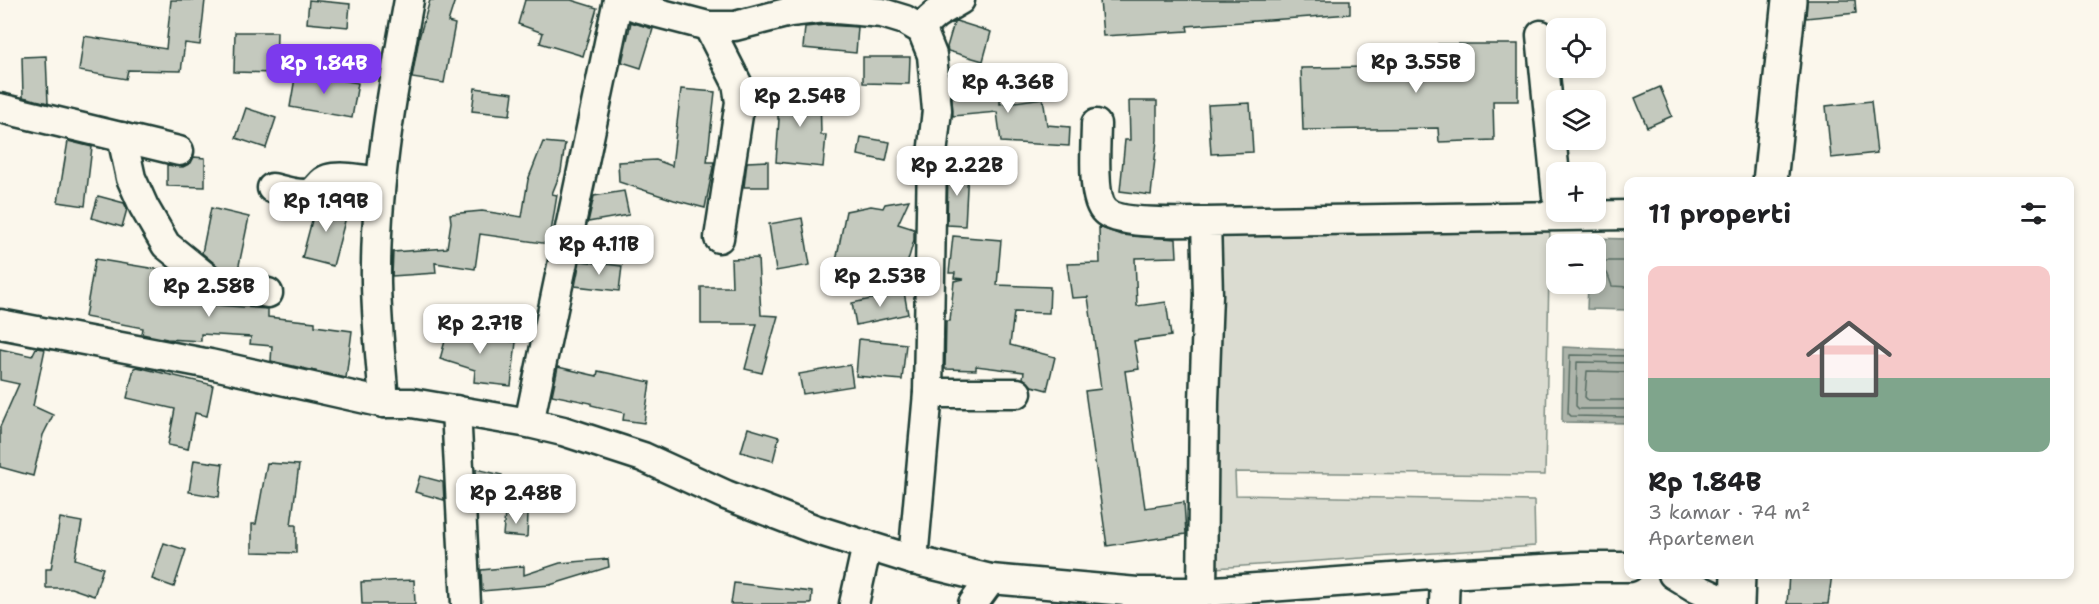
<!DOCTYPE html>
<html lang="id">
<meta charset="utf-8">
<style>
:root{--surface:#fff;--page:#f2f2f2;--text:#202124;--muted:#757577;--line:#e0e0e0;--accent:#7c3aed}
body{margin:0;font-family:"Shantell Sans",sans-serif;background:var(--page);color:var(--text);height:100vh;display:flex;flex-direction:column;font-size:22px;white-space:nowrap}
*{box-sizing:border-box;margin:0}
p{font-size:20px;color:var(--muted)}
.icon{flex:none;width:33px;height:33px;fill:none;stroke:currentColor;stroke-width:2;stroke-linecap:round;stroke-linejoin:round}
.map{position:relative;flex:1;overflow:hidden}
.sheet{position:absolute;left:1624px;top:177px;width:450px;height:402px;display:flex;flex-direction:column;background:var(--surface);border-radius:12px;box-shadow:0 3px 9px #0003}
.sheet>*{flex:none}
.fabs{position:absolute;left:1546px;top:18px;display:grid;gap:12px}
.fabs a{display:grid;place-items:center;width:60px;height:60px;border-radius:12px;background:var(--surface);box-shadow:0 3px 9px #0003;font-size:30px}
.price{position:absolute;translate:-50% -51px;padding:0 14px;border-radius:12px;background:#fff;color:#222;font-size:20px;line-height:39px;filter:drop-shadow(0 2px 3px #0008)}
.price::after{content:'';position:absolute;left:50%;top:36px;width:18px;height:14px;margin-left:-9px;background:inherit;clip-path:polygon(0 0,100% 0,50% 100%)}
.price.selected{background:var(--accent);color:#fff}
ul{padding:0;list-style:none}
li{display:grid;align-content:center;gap:12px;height:318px;padding:0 24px}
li+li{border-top:2px solid var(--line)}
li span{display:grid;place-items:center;height:186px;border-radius:12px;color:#555}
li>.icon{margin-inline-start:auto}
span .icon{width:108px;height:108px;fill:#fffc;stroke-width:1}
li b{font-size:26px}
h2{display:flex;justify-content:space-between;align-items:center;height:72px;padding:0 24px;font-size:26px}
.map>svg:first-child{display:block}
.green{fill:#dbdcd1;stroke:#7d8c82;stroke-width:1.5}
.water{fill:#adb4aa;stroke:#74847b;stroke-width:1.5}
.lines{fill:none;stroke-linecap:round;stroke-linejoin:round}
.shore{stroke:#586d63;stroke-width:1.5}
.building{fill:#c4c9be;stroke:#1f3d34;stroke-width:1.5}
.minor-casing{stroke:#1f3d34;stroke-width:33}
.major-casing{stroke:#1f3d34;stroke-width:38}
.minor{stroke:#fbf7ec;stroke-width:28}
.major{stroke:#fbf7ec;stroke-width:33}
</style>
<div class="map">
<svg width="2099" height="604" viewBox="0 0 2099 604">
<rect width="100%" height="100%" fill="#fbf7ec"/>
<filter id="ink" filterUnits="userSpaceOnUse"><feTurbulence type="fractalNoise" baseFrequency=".0167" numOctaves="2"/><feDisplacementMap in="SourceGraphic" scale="12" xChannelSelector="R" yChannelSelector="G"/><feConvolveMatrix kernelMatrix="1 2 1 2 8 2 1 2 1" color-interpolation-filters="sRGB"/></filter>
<g filter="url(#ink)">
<!-- green -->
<path class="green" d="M 1550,224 L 1545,475 L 1235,472 L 1236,495 L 1534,501 L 1535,546 L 1215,568 L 1212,228 Z"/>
<!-- water -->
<g class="water">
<path d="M 1589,238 L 1629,239 L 1629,310 L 1587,309 L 1588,284 L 1596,284 L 1596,244 L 1589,244 Z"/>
<path d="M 1563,347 L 1629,350 L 1629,423 L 1562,422 Z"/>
</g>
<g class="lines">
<!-- shore -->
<g class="shore">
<path d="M 1629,261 L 1605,261 L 1601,264 L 1608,275 L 1612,286 L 1629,287"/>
<path d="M 1629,356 L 1570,355 L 1568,413 L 1571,416 L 1629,417"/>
<path d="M 1629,363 L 1577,362 L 1576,406 L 1579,409 L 1629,409"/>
<path d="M 1629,372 L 1587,371 L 1585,397 L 1588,400 L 1629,400"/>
</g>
</g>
<!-- building -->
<g class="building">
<path d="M 171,0 L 205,0 L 200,45 L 185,43 L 181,71 L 128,70 L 126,79 L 79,71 L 84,36 L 166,49 Z"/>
<path d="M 309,0 L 350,4 L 348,27 L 307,23 Z"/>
<path d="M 430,0 L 455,0 L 448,22 L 455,24 L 444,83 L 412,78 L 419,38 Z"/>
<path d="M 525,0 L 571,0 L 597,8 L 583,56 L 540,43 L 543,33 L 518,24 Z"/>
<path d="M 1100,0 L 1350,0 L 1350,14 L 1187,26 L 1188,31 L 1103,36 Z"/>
<path d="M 1807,0 L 1855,0 L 1856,13 L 1806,18 Z"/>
<path d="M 956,21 L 991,32 L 983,61 L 948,51 L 947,47 L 954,23 Z"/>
<path d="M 631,22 L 653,29 L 641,68 L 622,62 Z"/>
<path d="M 825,25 L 858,27 L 856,53 L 803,48 L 805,27 Z"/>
<path d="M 235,32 L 277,32 L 276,73 L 234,72 Z"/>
<path d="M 1438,44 L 1518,44 L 1518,101 L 1493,101 L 1494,140 L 1439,142 L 1438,128 L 1303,130 L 1301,68 L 1437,66 Z"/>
<path d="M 46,56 L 48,103 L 23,97 L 22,57 Z"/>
<path d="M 863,57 L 910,57 L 909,84 L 863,83 Z"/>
<path d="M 296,72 L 358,83 L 352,118 L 290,107 Z"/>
<path d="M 988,80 L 1001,80 L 1000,104 L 1043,98 L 1047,125 L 1070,127 L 1069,146 L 1001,142 L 997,112 L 953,116 L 951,83 Z"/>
<path d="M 1660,87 L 1672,116 L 1647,127 L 1635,98 Z"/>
<path d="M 475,88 L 513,93 L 510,115 L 472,111 Z"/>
<path d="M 681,89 L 715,92 L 707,162 L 714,162 L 705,208 L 674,200 L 619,182 L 618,162 L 656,160 L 672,166 Z"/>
<path d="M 778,90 L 820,90 L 821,135 L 826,135 L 823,167 L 776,162 L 779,119 L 778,119 Z"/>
<path d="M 1129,101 L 1157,101 L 1157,140 L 1151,195 L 1120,191 L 1125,140 L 1130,140 Z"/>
<path d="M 1871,101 L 1877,153 L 1831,158 L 1826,106 Z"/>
<path d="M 1250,103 L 1253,152 L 1211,154 L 1208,105 Z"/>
<path d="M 246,108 L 276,118 L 266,148 L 236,138 Z"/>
<path d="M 861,137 L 890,142 L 886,161 L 858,155 Z"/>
<path d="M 68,141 L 92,147 L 85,206 L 58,202 Z"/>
<path d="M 543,142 L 565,144 L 561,171 L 552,194 L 557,195 L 549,244 L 480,234 L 475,269 L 435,263 L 436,273 L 392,276 L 393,252 L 447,248 L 451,222 L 450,214 L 482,211 L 522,217 L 528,180 Z"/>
<path d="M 194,157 L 205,158 L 205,187 L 167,186 L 167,165 L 183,167 L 191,163 Z"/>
<path d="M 768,161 L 768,187 L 744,187 L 747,162 Z"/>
<path d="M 948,168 L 968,169 L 965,226 L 947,225 Z"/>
<path d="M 624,191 L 629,215 L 588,222 L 594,196 Z"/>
<path d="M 98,196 L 124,203 L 127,209 L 122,227 L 92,218 Z"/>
<path d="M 909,200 L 898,224 L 914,229 L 914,240 L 905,271 L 836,261 L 846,211 L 871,206 L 883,208 L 885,204 Z"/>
<path d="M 328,201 L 349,206 L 333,266 L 302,258 L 315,209 Z"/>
<path d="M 211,208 L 249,217 L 238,270 L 219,267 L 202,253 Z"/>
<path d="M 802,218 L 810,265 L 776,271 L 769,224 Z"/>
<path d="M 1099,227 L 1121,235 L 1176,239 L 1177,257 L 1135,258 L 1137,306 L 1166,302 L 1171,336 L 1134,341 L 1139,369 L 1125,371 L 1145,508 L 1184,502 L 1186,534 L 1107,546 L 1085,391 L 1101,389 L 1088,297 L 1072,298 L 1067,264 L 1100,263 Z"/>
<path d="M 953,236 L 1001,240 L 997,285 L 1050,287 L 1049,313 L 1014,312 L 1010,345 L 1055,357 L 1047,390 L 1032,386 L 1023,378 L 1024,372 L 976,366 L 976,370 L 945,369 L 946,321 L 950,321 L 954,281 L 964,279 L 954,278 L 955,273 L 949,273 Z"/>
<path d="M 758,258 L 761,315 L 778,316 L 762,373 L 745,369 L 757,324 L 701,324 L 701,287 L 732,287 L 731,259 Z"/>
<path d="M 95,259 L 174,272 L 178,276 L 174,296 L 204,299 L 203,304 L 268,309 L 268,317 L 315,322 L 315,326 L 352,331 L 346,378 L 271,361 L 272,346 L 250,344 L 251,337 L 201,334 L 201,341 L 167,339 L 142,334 L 143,328 L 85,317 Z"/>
<path d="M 580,261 L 622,266 L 619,291 L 575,286 Z"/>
<path d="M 904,292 L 908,314 L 856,325 L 852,303 Z"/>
<path d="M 451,319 L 473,325 L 469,337 L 516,342 L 511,386 L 474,382 L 475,370 L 440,359 Z"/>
<path d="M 859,339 L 906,344 L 902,380 L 856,376 Z"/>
<path d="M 36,348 L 45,349 L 33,406 L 53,415 L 43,435 L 33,476 L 0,467 L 0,427 L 19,384 L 0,380 L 0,349 L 32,356 Z"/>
<path d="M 850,365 L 853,386 L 803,394 L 799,374 Z"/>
<path d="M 137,367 L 213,385 L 207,416 L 195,413 L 188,449 L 168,445 L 175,409 L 127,398 L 134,368 Z"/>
<path d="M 558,367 L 597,376 L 598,371 L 650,382 L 644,423 L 623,420 L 624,413 L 591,405 L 591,403 L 552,395 Z"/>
<path d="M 748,428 L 779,437 L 773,461 L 741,452 Z"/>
<path d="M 194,460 L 223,464 L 219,497 L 189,492 Z"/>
<path d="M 267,463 L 299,465 L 291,525 L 296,525 L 296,553 L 252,552 L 252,524 L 256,524 Z"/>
<path d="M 476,469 L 502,475 L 500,495 L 477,489 Z"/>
<path d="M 420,476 L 443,482 L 444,500 L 415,492 Z"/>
<path d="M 505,513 L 528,514 L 527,537 L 503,535 Z"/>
<path d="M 60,518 L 82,522 L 75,559 L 103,568 L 94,596 L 71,588 L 46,588 L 46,569 L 51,569 Z"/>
<path d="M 164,543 L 186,550 L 174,587 L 152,579 Z"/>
<path d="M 608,559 L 609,567 L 550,585 L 482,591 L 481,570 L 524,566 L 524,575 L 560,563 Z"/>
<path d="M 1789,574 L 1832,574 L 1828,604 L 1787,604 Z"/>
<path d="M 414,580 L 415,604 L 362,604 L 361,582 Z"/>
<path d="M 734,583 L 812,592 L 811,604 L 731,604 Z"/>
</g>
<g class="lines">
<!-- minor casing -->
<g class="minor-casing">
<g id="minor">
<path d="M 618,0 L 639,8 L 708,26 L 735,26 L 790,12 L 825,8 L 882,13 L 905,20 L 922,30 L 932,55 L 937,110 L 932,155 L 928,393 L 913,560"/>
<path d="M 708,26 L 737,83 L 740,102 L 719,238"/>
<path d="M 920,28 L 936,14 L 960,0"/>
<path d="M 1541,35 L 1557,196"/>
<path d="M 0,108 L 179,151"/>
<path d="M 1096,124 C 1096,143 1091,198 1105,211 C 1118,225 1185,222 1206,222"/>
<path d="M 122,137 L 131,178 L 144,207 L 166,245 L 212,282 L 268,293"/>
<path d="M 272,188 C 283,190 304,198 314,191 C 319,187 321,181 328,179 C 341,175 366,180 380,182"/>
<path d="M 0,324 L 210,364 L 384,403 L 412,403 L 529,423 L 563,431 L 643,457 L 726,495 L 814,529 L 913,560 L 991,579 L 1137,592 L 1202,592 L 1445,574 L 1580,567 L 1629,567"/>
<path d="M 928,393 L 1017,393"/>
<path d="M 384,403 C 381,358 375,312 376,266 C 377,176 393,88 409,0"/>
<path d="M 456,410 L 466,604"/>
<path d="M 529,423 L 618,0"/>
<path d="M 1673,574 L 1696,588 L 1730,604"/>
<path d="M 1202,592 L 1204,401 L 1208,295 L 1206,222 L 1629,215"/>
<path d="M 854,604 L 867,545"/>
<path d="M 973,604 L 991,579"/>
<path d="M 1444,604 L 1445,574"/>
</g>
</g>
<!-- major casing -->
<g class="major-casing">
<g id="major">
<path d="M 1770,182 L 1789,0"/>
<path d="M 1737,604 L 1738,574"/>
</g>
</g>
<!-- minor -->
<use href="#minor" class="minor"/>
<!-- major -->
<use href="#major" class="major"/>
</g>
</g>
</svg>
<div class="fabs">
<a><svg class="icon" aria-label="locate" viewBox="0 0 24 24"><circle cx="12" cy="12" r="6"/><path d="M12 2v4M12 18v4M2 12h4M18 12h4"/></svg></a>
<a><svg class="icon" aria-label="layers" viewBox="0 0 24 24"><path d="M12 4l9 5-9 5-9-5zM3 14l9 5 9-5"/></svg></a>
<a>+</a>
<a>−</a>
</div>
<b class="price" style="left:1416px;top:94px">Rp 3.55B</b>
<b class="price selected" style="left:324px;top:95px">Rp 1.84B</b>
<b class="price" style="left:1008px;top:114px">Rp 4.36B</b>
<b class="price" style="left:800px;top:128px">Rp 2.54B</b>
<b class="price" style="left:957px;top:197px">Rp 2.22B</b>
<b class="price" style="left:326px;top:233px">Rp 1.99B</b>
<b class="price" style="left:599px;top:276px">Rp 4.11B</b>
<b class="price" style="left:880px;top:308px">Rp 2.53B</b>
<b class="price" style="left:209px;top:318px">Rp 2.58B</b>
<b class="price" style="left:480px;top:355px">Rp 2.71B</b>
<b class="price" style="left:516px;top:525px">Rp 2.48B</b>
<section class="sheet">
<h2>11 properti<svg class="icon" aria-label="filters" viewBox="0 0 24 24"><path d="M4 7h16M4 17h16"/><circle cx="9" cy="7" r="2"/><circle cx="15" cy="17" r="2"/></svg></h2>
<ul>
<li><span style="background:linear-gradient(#f6c9c9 60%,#7fa58c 0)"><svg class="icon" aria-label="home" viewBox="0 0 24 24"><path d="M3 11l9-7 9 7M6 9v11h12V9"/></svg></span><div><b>Rp 1.84B</b><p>3 kamar · 74 m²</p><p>Apartemen</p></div></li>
</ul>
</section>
</div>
